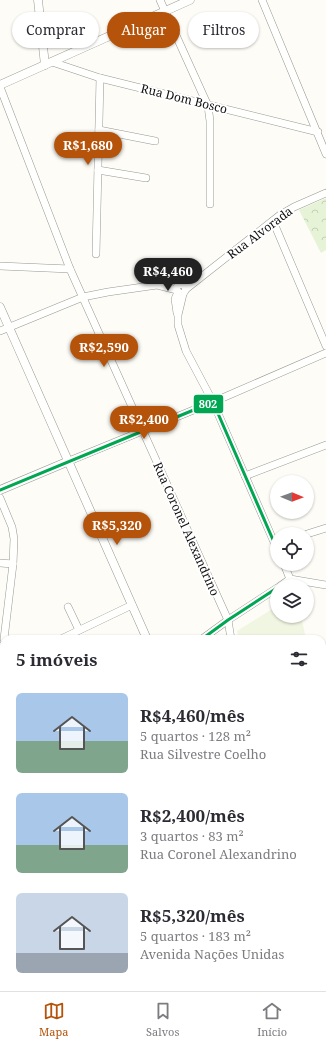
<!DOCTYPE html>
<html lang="pt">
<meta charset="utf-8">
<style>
:root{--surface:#fff;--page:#f7f7f7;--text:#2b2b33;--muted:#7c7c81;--line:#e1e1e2;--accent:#b45309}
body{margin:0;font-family:"Noto Serif",serif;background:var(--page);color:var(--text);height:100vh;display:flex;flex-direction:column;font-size:15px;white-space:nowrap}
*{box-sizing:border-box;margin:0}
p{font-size:13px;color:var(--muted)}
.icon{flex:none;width:22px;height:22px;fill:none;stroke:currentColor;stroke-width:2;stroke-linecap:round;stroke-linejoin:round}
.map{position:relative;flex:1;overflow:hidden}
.drawer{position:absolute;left:0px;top:635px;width:326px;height:356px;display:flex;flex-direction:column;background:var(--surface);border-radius:12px 12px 0 0;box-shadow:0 1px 3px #0004}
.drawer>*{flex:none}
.hud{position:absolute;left:12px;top:12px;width:302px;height:36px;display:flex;gap:8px}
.needle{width:26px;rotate:91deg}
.controls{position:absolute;left:270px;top:475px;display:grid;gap:8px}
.controls a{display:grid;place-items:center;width:44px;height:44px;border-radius:50%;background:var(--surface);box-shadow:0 1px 3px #0004;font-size:20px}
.price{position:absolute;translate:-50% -34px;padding:0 9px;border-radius:14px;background:var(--accent);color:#fff;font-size:13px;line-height:26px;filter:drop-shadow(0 1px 2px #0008)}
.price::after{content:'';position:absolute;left:50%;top:24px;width:12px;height:9px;margin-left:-6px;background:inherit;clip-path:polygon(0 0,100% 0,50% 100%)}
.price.active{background:#222;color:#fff}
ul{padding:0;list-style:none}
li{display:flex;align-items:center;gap:12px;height:100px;padding:0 16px}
li span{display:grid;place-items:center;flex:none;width:112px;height:80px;border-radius:6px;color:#555}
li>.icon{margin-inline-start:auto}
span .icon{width:48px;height:48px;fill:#fffc;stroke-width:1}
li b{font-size:17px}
h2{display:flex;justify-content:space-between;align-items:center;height:48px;padding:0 16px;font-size:17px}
.chip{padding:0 14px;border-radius:18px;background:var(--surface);box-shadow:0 1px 3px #0004;font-size:14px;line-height:36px}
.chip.active{background:var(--accent);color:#fff}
.tab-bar{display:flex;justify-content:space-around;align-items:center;height:56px;border-top:1px solid var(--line);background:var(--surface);font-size:11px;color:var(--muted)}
.tab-bar a{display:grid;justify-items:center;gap:2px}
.tab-bar .active{color:var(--accent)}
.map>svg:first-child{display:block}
.park{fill:url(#park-crowns)}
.pitch{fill:#f0f6e1}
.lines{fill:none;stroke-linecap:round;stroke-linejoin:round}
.minor-casing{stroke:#979795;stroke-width:8}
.tertiary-casing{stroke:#979795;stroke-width:9}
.minor{stroke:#fffffe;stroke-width:7}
.tertiary{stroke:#fffffe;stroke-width:8}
.bus-1-casing{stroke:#fff;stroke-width:6}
.bus-1{stroke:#00a651;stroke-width:3}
.labels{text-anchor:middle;stroke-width:4;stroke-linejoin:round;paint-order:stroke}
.street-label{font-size:12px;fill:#111;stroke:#fff}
.line-badge{stroke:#fff;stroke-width:1.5}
.badge-label{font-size:11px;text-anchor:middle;font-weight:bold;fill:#fff}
</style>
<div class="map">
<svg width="326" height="991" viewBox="0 0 326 991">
<defs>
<pattern id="park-crowns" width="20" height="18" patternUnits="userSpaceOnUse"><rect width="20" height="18" fill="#e7f3d7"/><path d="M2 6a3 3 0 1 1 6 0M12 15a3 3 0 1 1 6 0" fill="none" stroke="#c5cfb8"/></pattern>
</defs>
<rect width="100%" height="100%" fill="#fdfcf7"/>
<!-- park -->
<path class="park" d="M 326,198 L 326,250 L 321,253 L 299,210 Z"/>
<!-- pitch -->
<path class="pitch" d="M 277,606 L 277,616 L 301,616 L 306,639 L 239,639 L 237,631 Z"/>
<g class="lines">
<!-- minor casing -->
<g class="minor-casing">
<g id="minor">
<path d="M 160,0 L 208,106 L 210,121 L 210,204"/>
<path d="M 262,0 L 326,154"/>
<path d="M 52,62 L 100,78 L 318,132"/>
<path d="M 0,87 L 70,269 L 228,620 L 231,639"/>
<path d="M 99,130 L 155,141"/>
<path d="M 98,170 L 146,178"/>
<path d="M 273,221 L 326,346"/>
<path d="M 96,254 L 100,78"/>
<path d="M 0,266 L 70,269"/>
<circle cx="181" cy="289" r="4.5"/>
<path d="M 186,289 L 280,215 L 294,207 L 326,193"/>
<path d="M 183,294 L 178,315 L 178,325 L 186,351 L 213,402 L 277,549"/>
<path d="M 177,313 L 175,299 L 178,292"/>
<path d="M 0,331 L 83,297 L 108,292 L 157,285 L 177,290"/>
<path d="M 69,461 L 213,402 L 326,353"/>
<path d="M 245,476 L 326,445"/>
<path d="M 0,498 L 12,527 L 14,539 L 13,564 L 4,639"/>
<path d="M 307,534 L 326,528"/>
<path d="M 0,563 L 13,564"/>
<path d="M 284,564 L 290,579"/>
<path d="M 290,579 L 326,585"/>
<path d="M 280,586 L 290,579"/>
<path d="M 68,607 L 79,630"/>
<path d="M 61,639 L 132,605"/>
<path d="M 202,639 L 228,620 L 277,588"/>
<path d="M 0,646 L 4,646"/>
<path d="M 322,730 L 326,729"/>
<path d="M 0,831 L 4,830"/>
<path d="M 322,850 L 326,850"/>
<path d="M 0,879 L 4,889"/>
<path d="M 322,952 L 326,951"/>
<path d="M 48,987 L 50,991"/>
<path d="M 82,987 L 82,991"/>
<path d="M 97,991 L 114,987"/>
</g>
</g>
<!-- tertiary casing -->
<g class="tertiary-casing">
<g id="tertiary">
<path d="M 38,0 L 45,65"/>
<path d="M 0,85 L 190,0"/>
<path d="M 0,307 L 147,639"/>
<path d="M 0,490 L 69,461"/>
<path d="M 0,778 L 4,776"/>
</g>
</g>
<!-- minor -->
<use href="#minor" class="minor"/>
<!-- tertiary -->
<use href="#tertiary" class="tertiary"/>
<!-- bus-1 casing -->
<g class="bus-1-casing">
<g id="bus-1">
<path d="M 0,490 L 213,402 L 277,549"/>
<path d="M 202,639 L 228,620 L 277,588"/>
</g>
</g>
<!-- bus-1 -->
<use href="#bus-1" class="bus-1"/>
</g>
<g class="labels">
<!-- street labels -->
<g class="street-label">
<text transform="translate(184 99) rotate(14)" y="4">Rua Dom Bosco</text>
<text transform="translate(260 233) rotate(-37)" y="4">Rua Alvorada</text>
<text transform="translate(186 529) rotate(66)" y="4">Rua Coronel Alexandrino</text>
</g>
</g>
<rect class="line-badge" x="193" y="394" width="31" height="20" rx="4" fill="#00a651"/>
<g class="badge-label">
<text x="208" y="408">802</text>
</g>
</svg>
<div class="controls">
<a><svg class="needle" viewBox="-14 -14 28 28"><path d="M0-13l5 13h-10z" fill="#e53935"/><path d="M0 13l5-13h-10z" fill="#7c7c81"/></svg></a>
<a><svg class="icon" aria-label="locate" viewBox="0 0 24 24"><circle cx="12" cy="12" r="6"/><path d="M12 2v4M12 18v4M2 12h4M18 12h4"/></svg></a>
<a><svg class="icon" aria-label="layers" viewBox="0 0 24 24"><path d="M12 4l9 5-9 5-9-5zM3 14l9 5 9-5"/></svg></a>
</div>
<b class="price" style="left:88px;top:166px">R$1,680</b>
<b class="price active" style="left:168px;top:292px">R$4,460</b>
<b class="price" style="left:104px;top:368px">R$2,590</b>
<b class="price" style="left:144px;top:440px">R$2,400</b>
<b class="price" style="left:117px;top:546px">R$5,320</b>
<div class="hud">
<a class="chip">Comprar</a>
<a class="chip active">Alugar</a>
<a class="chip">Filtros</a>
</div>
<section class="drawer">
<h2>5 imóveis<svg class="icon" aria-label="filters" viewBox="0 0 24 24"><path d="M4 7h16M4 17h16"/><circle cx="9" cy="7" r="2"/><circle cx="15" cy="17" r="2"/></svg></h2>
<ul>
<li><span style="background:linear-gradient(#a9c7e8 60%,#7fa58c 0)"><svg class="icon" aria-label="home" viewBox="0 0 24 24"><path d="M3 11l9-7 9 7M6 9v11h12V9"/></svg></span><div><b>R$4,460/mês</b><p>5 quartos · 128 m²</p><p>Rua Silvestre Coelho</p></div></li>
<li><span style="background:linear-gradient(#a9c7e8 65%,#7fa58c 0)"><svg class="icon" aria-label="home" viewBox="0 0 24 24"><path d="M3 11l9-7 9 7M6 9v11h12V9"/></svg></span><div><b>R$2,400/mês</b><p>3 quartos · 83 m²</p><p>Rua Coronel Alexandrino</p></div></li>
<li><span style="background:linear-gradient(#c9d6e8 75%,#9aa5b1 0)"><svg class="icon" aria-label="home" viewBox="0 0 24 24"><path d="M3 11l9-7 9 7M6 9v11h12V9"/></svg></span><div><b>R$5,320/mês</b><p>5 quartos · 183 m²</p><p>Avenida Nações Unidas</p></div></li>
</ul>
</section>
</div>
<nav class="tab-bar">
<a class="active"><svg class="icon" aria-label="map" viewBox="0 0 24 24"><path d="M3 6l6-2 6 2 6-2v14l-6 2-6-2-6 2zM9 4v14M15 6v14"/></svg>Mapa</a>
<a><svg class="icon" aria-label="saved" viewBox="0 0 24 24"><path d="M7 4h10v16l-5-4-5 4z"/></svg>Salvos</a>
<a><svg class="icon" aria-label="home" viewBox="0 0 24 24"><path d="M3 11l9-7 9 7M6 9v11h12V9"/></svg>Início</a>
</nav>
